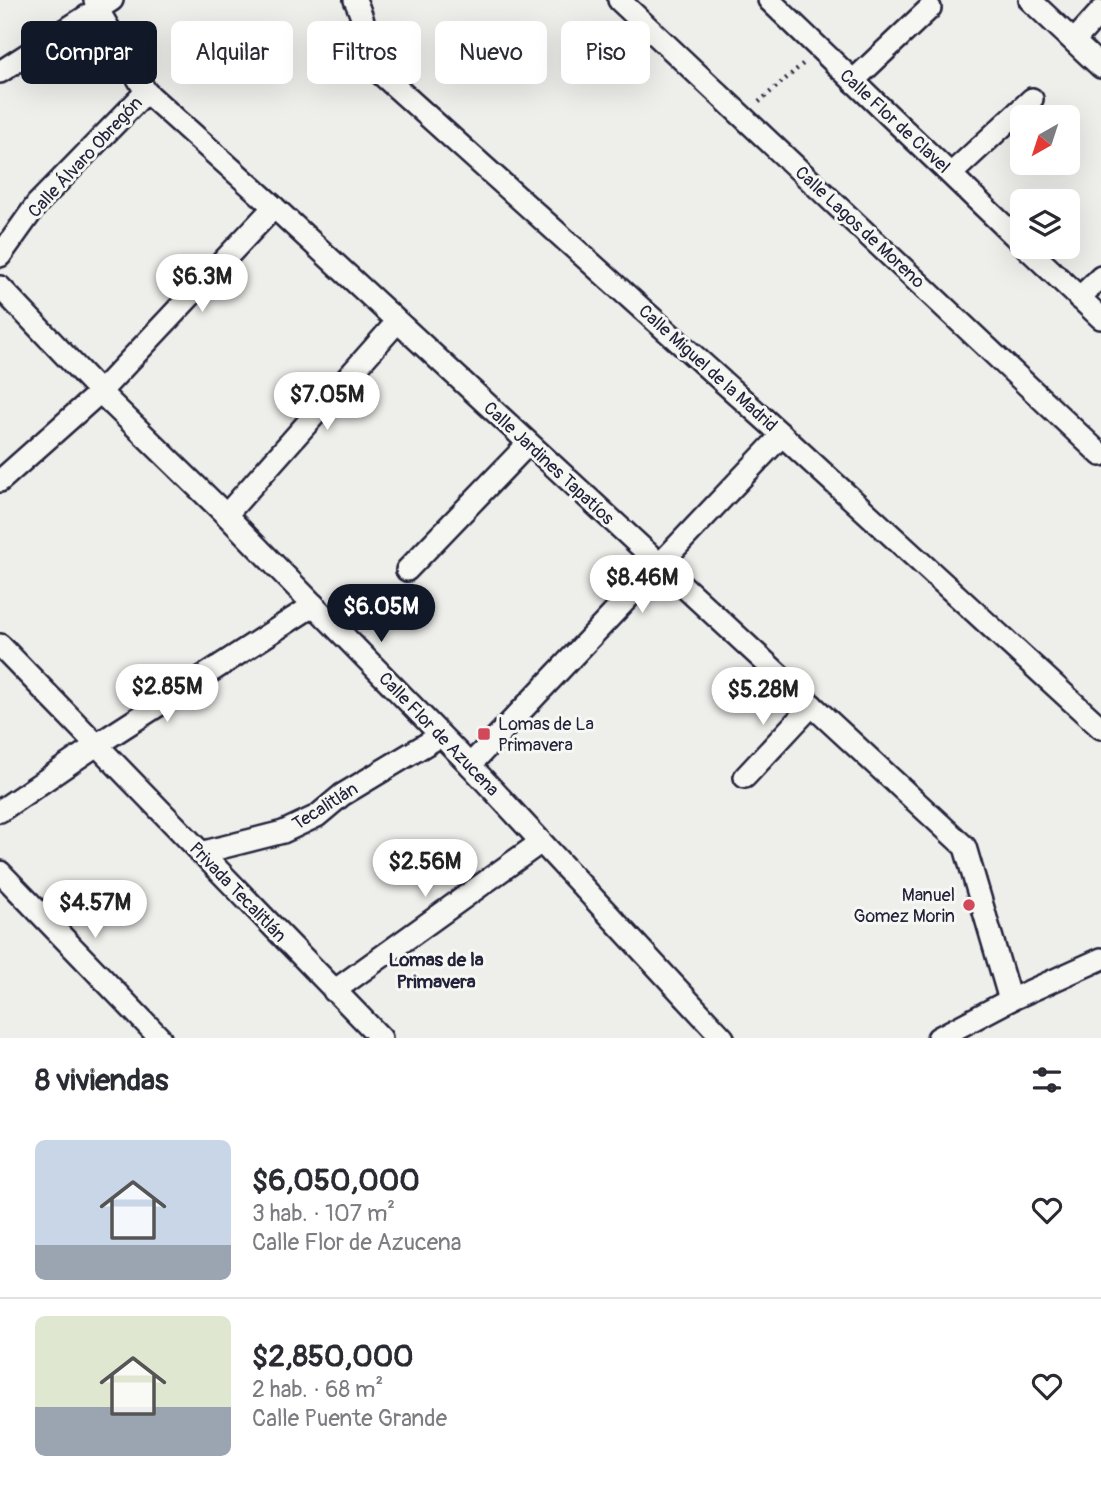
<!DOCTYPE html>
<html lang="es">
<meta charset="utf-8">
<style>
:root{--surface:#fff;--page:#f2f2f3;--text:#2b2b33;--muted:#7c7c81;--line:#e1e1e2;--accent:#111827}
body{margin:0;font-family:Pangolin,sans-serif;background:var(--page);color:var(--text);height:100vh;display:flex;flex-direction:column;font-size:26px;white-space:nowrap}
*{box-sizing:border-box;margin:0}
p{font-size:23px;color:var(--muted)}
.icon{flex:none;width:38px;height:38px;fill:none;stroke:currentColor;stroke-width:2;stroke-linecap:round;stroke-linejoin:round}
.map{position:relative;height:1038px;overflow:hidden}
.sheet{display:flex;flex-direction:column;background:var(--surface);flex:1}
.sheet>*{flex:none}
.hud{position:absolute;left:21px;top:21px;width:700px;height:63px;display:flex;gap:14px}
.needle{width:46px;rotate:219deg}
.tools{position:absolute;left:1010px;top:105px;display:grid;gap:14px}
.tools a{display:grid;place-items:center;width:70px;height:70px;border-radius:10px;background:var(--surface);box-shadow:0 7px 28px #0002;font-size:35px}
.price{position:absolute;translate:-50% -60px;padding:0 16px;border-radius:24px;background:#fff;color:#222;font-size:23px;line-height:46px;filter:drop-shadow(0 2px 4px #0008)}
.price::after{content:'';position:absolute;left:50%;top:42px;width:21px;height:16px;margin-left:-10px;background:inherit;clip-path:polygon(0 0,100% 0,50% 100%)}
.price.active{background:var(--accent);color:#fff}
ul{padding:0;list-style:none}
li{display:flex;align-items:center;gap:21px;height:175px;padding:0 35px}
li+li{border-top:2px solid var(--line)}
li span{display:grid;place-items:center;flex:none;width:196px;height:140px;border-radius:10px;color:#555}
li>.icon{margin-inline-start:auto}
span .icon{width:84px;height:84px;fill:#fffc;stroke-width:1}
li b{font-size:30px}
h2{display:flex;justify-content:space-between;align-items:center;height:84px;padding:0 35px;font-size:30px}
.chip{padding:0 24px;border-radius:10px;background:var(--surface);box-shadow:0 7px 28px #0002;font-size:24px;line-height:63px}
.chip.active{background:var(--accent);color:#fff}
.map>svg:first-child{display:block}
.lines{fill:none;stroke-linecap:round;stroke-linejoin:round}
.minor-casing{stroke:#22223b;stroke-width:26}
.path{stroke:#22223b;stroke-width:4.5;stroke-dasharray:2 5;stroke-linecap:butt}
.minor{stroke:#f6f6f2;stroke-width:21}
.poi-dot{fill:#d1495b;stroke:#f6f6f2;stroke-width:2.5}
.labels{text-anchor:middle;stroke-width:6;stroke-linejoin:round;paint-order:stroke}
.street-label{font-size:18px;fill:#22223b;stroke:#f6f6f2}
.poi-label{font-size:18px;fill:#22223b;stroke:#f6f6f2;text-anchor:start}
.neighbourhood-label{font-size:19px;font-weight:bold;fill:#22223b;stroke:#f6f6f2}
</style>
<div class="map">
<svg width="1101" height="1038" viewBox="0 0 1101 1038">
<rect width="100%" height="100%" fill="#eeeeeb"/>
<filter id="ink" filterUnits="userSpaceOnUse"><feTurbulence type="fractalNoise" baseFrequency=".0143" numOctaves="2"/><feDisplacementMap in="SourceGraphic" scale="14" xChannelSelector="R" yChannelSelector="G"/><feConvolveMatrix kernelMatrix="1 2 1 2 8 2 1 2 1" color-interpolation-filters="sRGB"/></filter>
<g filter="url(#ink)">
<g class="lines">
<!-- minor casing -->
<g class="minor-casing">
<g id="minor">
<path d="M 95,0 L 98,10 L 146,92 L 274,207 L 965,847 L 1010,1000"/>
<path d="M 355,0 C 367,24 368,50 380,73 L 782,435 L 1101,728"/>
<path d="M 619,0 L 1101,455"/>
<path d="M 769,0 L 1022,243"/>
<path d="M 1030,0 L 1101,67"/>
<path d="M 1074,41 L 1101,11"/>
<path d="M 0,72 L 112,0"/>
<path d="M 853,81 L 930,8"/>
<path d="M 951,174 L 1032,99"/>
<path d="M 1026,247 L 1101,318"/>
<path d="M 0,256 L 37,204 L 146,92"/>
<path d="M 0,287 L 100,392 L 226,515 L 470,765 L 723,1038"/>
<path d="M 1079,298 L 1101,277"/>
<path d="M 0,481 L 100,392 L 274,207"/>
<path d="M 226,515 L 397,322"/>
<path d="M 407,570 L 528,444"/>
<path d="M 0,645 L 381,1038"/>
<path d="M 470,765 L 782,435"/>
<path d="M 745,777 L 812,705"/>
<path d="M 0,811 L 98,744 L 314,605"/>
<path d="M 200,853 L 283,832 L 317,816 L 342,795 L 440,736"/>
<path d="M 0,872 L 160,1038"/>
<path d="M 334,991 L 541,842"/>
<path d="M 938,1038 L 1010,1000 L 1101,959"/>
</g>
</g>
<!-- path -->
<path class="path" d="M 759,102 L 805,62"/>
<!-- minor -->
<use href="#minor" class="minor"/>
</g>
</g>
<!-- markers -->
<g class="poi-dot">
<rect x="477" y="727" width="14" height="14" rx="3.5"/>
<circle cx="969" cy="905" r="7"/>
</g>
<g class="labels">
<!-- street labels -->
<g class="street-label">
<text transform="translate(895 121) rotate(43)" y="6">Calle Flor de Clavel</text>
<text transform="translate(85 157) rotate(-47)" y="6">Calle Álvaro Obregón</text>
<text transform="translate(860 227) rotate(43)" y="6">Calle Lagos de Moreno</text>
<text transform="translate(708 368) rotate(42)" y="6">Calle Miguel de la Madrid</text>
<text transform="translate(549 463) rotate(43)" y="6">Calle Jardines Tapatíos</text>
<text transform="translate(439 734) rotate(46)" y="6">Calle Flor de Azucena</text>
<text transform="translate(325 806) rotate(-32)" y="6">Tecalitlán</text>
<text transform="translate(238 892) rotate(46)" y="6">Privada Tecalitlán</text>
</g>
<!-- poi labels -->
<g class="poi-label">
<text x="498" y="730">Lomas de La<tspan x="498" dy="21">Primavera</tspan></text>
<text x="955" y="901" text-anchor="end">Manuel<tspan x="955" dy="21">Gomez Morin</tspan></text>
</g>
<!-- neighbourhood labels -->
<g class="neighbourhood-label">
<text x="436" y="966">Lomas de la<tspan x="436" dy="22">Primavera</tspan></text>
</g>
</g>
</svg>
<div class="tools">
<a><svg class="needle" viewBox="-14 -14 28 28"><path d="M0-13l5 13h-10z" fill="#e53935"/><path d="M0 13l5-13h-10z" fill="#7c7c81"/></svg></a>
<a><svg class="icon" aria-label="layers" viewBox="0 0 24 24"><path d="M12 4l9 5-9 5-9-5zM3 14l9 5 9-5"/></svg></a>
</div>
<b class="price" style="left:202px;top:314px">$6.3M</b>
<b class="price" style="left:327px;top:432px">$7.05M</b>
<b class="price" style="left:642px;top:615px">$8.46M</b>
<b class="price active" style="left:381px;top:644px">$6.05M</b>
<b class="price" style="left:167px;top:724px">$2.85M</b>
<b class="price" style="left:763px;top:727px">$5.28M</b>
<b class="price" style="left:425px;top:899px">$2.56M</b>
<b class="price" style="left:95px;top:940px">$4.57M</b>
<div class="hud">
<a class="chip active">Comprar</a>
<a class="chip">Alquilar</a>
<a class="chip">Filtros</a>
<a class="chip">Nuevo</a>
<a class="chip">Piso</a>
</div>
</div>
<section class="sheet">
<h2>8 viviendas<svg class="icon" aria-label="filters" viewBox="0 0 24 24"><path d="M4 7h16M4 17h16"/><circle cx="9" cy="7" r="2"/><circle cx="15" cy="17" r="2"/></svg></h2>
<ul>
<li><span style="background:linear-gradient(#c9d6e8 75%,#9aa5b1 0)"><svg class="icon" aria-label="home" viewBox="0 0 24 24"><path d="M3 11l9-7 9 7M6 9v11h12V9"/></svg></span><div><b>$6,050,000</b><p>3 hab. · 107 m²</p><p>Calle Flor de Azucena</p></div><svg class="icon" aria-label="heart" viewBox="0 0 24 24"><path d="M12 20l-8-8c-3-5 5-10 8-4 3-6 11-1 8 4z"/></svg></li>
<li><span style="background:linear-gradient(#dfe7d0 65%,#9aa5b1 0)"><svg class="icon" aria-label="home" viewBox="0 0 24 24"><path d="M3 11l9-7 9 7M6 9v11h12V9"/></svg></span><div><b>$2,850,000</b><p>2 hab. · 68 m²</p><p>Calle Puente Grande</p></div><svg class="icon" aria-label="heart" viewBox="0 0 24 24"><path d="M12 20l-8-8c-3-5 5-10 8-4 3-6 11-1 8 4z"/></svg></li>
</ul>
</section>
